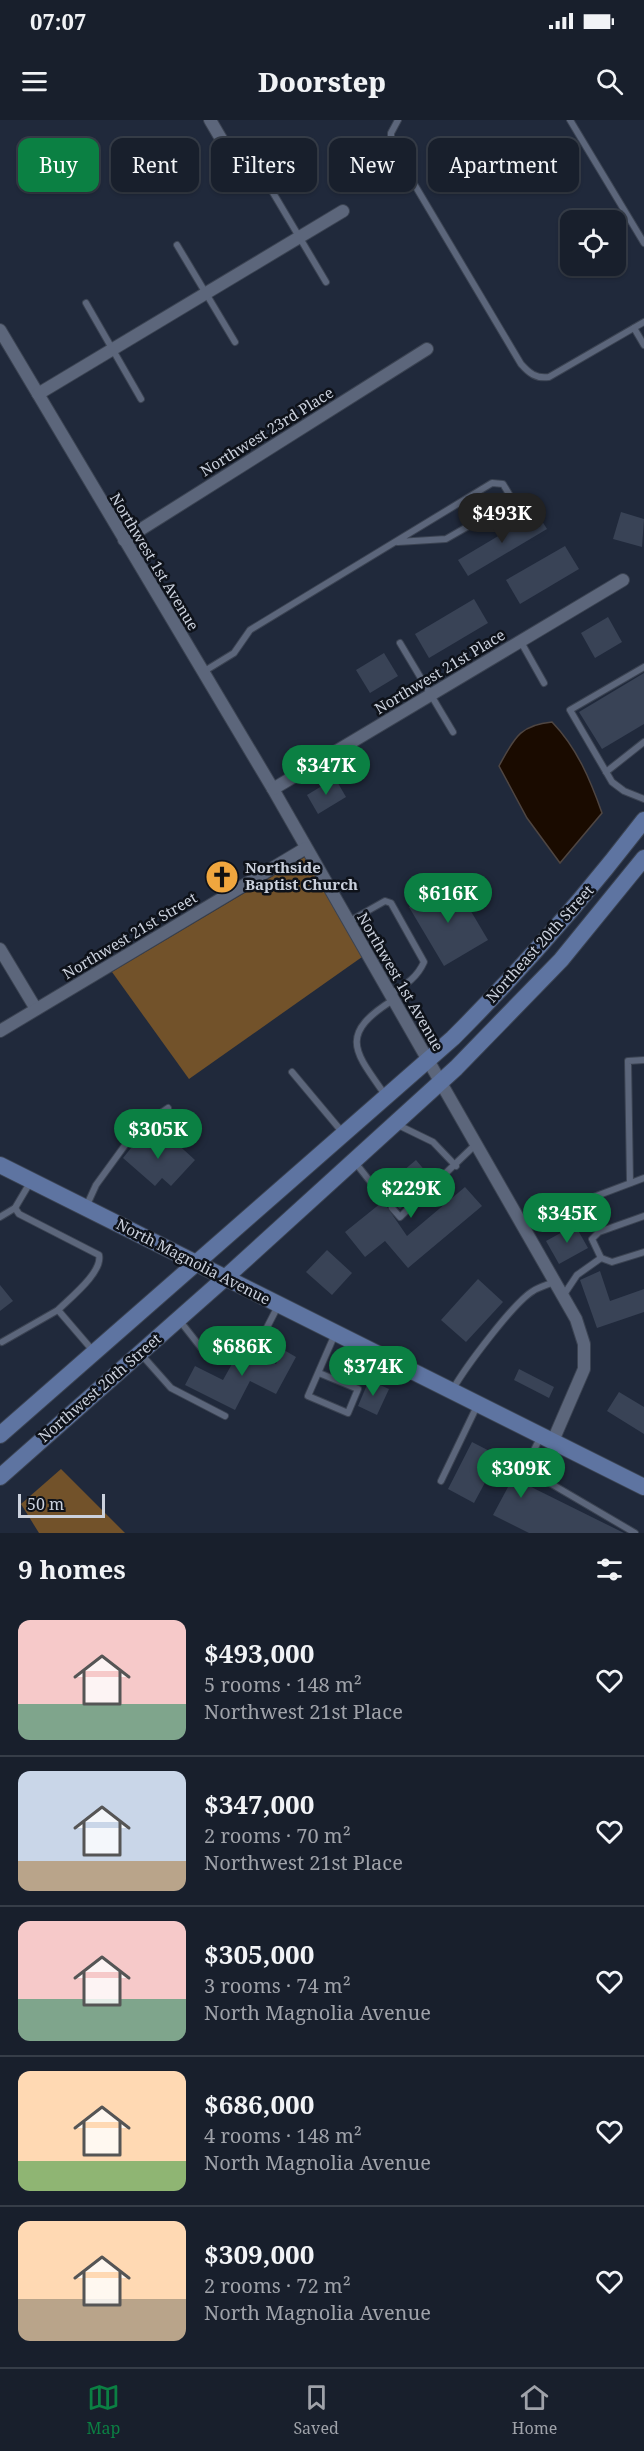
<!DOCTYPE html>
<meta charset="utf-8">
<style>
:root{--surface:#181f2c;--page:#212734;--text:#f1f3f6;--muted:#9fa2a9;--line:#363d48;--accent:#0b8043}
body{margin:0;font-family:"Noto Serif",serif;background:var(--page);color:var(--text);height:100vh;display:flex;flex-direction:column;font-size:22px;white-space:nowrap}
*{box-sizing:border-box;margin:0}
p{font-size:20px;color:var(--muted)}
.icon{flex:none;width:33px;height:33px;fill:none;stroke:currentColor;stroke-width:2;stroke-linecap:round;stroke-linejoin:round}
.map{position:relative;height:1413px;overflow:hidden}
.details{display:flex;flex-direction:column;background:var(--surface);flex:1}
.details>*{flex:none}
.hud{position:absolute;left:18px;top:18px;width:609px;height:54px;display:flex;gap:12px}
.fabs{position:absolute;left:560px;top:90px;display:grid;gap:12px}
.fabs a{display:grid;place-items:center;width:66px;height:66px;border-radius:12px;background:var(--surface);box-shadow:0 2px 4px #0004,0 0 0 2px var(--line);font-size:30px}
.scale{position:absolute;left:18px;bottom:15px;width:87px;box-sizing:border-box;padding-left:6px;border:3px solid #cbd1dd;border-top:0;font-size:16px;line-height:21px;white-space:nowrap;color:#cbd1dd;-webkit-text-stroke:4px #0e121a;paint-order:stroke}
.price{position:absolute;translate:-50% -51px;padding:0 14px;border-radius:21px;background:var(--accent);color:#fff;font-size:20px;line-height:39px;filter:drop-shadow(0 2px 3px #0008)}
.price::after{content:'';position:absolute;left:50%;top:36px;width:18px;height:14px;margin-left:-9px;background:inherit;clip-path:polygon(0 0,100% 0,50% 100%)}
.price.active{background:#222;color:#fff}
ul{padding:0;list-style:none}
li{display:flex;align-items:center;gap:18px;height:150px;padding:0 18px}
li+li{border-top:2px solid var(--line)}
li span{display:grid;place-items:center;flex:none;width:168px;height:120px;border-radius:12px;color:#555}
li>.icon{margin-inline-start:auto}
span .icon{width:72px;height:72px;fill:#fffc;stroke-width:1}
li b{font-size:26px}
h2{display:flex;justify-content:space-between;align-items:center;height:72px;padding:0 18px;font-size:26px}
.chip{padding:0 21px;border-radius:12px;background:var(--surface);box-shadow:0 2px 4px #0004,0 0 0 2px var(--line);font-size:21px;line-height:54px}
.chip.active{background:var(--accent);color:#fff}
.status{display:flex;justify-content:space-between;align-items:center;height:42px;padding:0 30px;background:var(--surface);direction:ltr}
.status svg{height:16px;fill:currentColor}
header{display:flex;justify-content:space-between;align-items:center;height:78px;padding:0 18px;background:var(--surface);font-size:27px;font-weight:800}
.tab-bar{display:flex;justify-content:space-around;align-items:center;height:84px;border-top:2px solid var(--line);background:var(--surface);font-size:16px;color:var(--muted)}
.tab-bar a{display:grid;justify-items:center;gap:3px}
.tab-bar .active{color:var(--accent)}
.map>svg:first-child{display:block}
.forest{fill:#72522a}
.water{fill:#1a0b00;stroke:#4f4642;stroke-width:1.5}
.building{fill:#394356}
.lines{fill:none;stroke-linecap:round;stroke-linejoin:round}
.service-casing{stroke:#3b4352;stroke-width:8}
.minor-casing{stroke:#3b4352;stroke-width:14}
.secondary-casing{stroke:#3b4352;stroke-width:18}
.service{stroke:#5c667b;stroke-width:6}
.minor{stroke:#5c667b;stroke-width:12}
.secondary{stroke:#5e74a1;stroke-width:16}
.labels{text-anchor:middle;stroke-width:5;stroke-linejoin:round;paint-order:stroke}
.street-label{font-size:15px;fill:#cbd1dd;stroke:#0e121a}
.poi-label{font-size:15px;font-weight:bold;fill:#cbd1dd;stroke:#0e121a;text-anchor:start}
</style>
<div class="status"><b>07:07</b><svg viewBox="0 0 49 12"><path d="M0 12V9h3v3zM5 12V6h3v6zM10 12V3h3v9zM15 12V0h3v12zM26 1h20v11H26zM47 4h2v5h-2z"/></svg></div>
<header><svg class="icon" aria-label="menu" viewBox="0 0 24 24"><path d="M4 6h16M4 12h16M4 18h16"/></svg>Doorstep<svg class="icon" aria-label="search" viewBox="0 0 24 24"><circle cx="10" cy="10" r="6"/><path d="M15 15l6 6"/></svg></header>
<div class="map">
<svg width="644" height="1413" viewBox="0 0 644 1413">
<rect width="100%" height="100%" fill="#20293b"/>
<!-- forest -->
<g class="forest">
<path d="M 305,737 L 362,837 L 189,959 L 112,852 Z"/>
<path d="M 61,1349 L 125,1413 L 39,1413 L 21,1384 Z"/>
</g>
<!-- water -->
<path class="water" d="M 552,602 C 577,628 590,659 602,693 L 560,743 L 527,698 L 499,646 C 514,619 519,605 552,602 Z"/>
<!-- building -->
<g class="building">
<path d="M 621,392 L 644,399 L 642,427 L 613,419 Z"/>
<path d="M 537,393 L 547,409 L 468,456 L 458,440 Z"/>
<path d="M 565,426 L 579,449 L 520,484 L 506,460 Z"/>
<path d="M 474,479 L 488,503 L 429,538 L 415,514 Z"/>
<path d="M 608,497 L 622,522 L 595,538 L 581,513 Z"/>
<path d="M 384,533 L 398,556 L 370,573 L 356,550 Z"/>
<path d="M 644,553 L 644,604 L 602,629 L 579,592 Z"/>
<path d="M 335,658 L 346,677 L 318,694 L 307,675 Z"/>
<path d="M 453,761 L 488,820 L 444,846 L 409,787 Z"/>
<path d="M 144,1012 L 149,1017 L 153,1014 L 168,1027 L 173,1020 L 195,1040 L 171,1066 L 162,1058 L 155,1066 L 123,1038 Z"/>
<path d="M 416,1040 L 432,1059 L 400,1089 L 393,1083 L 387,1087 L 407,1116 L 465,1067 L 482,1086 L 408,1148 L 385,1121 L 365,1137 L 345,1112 L 381,1083 L 388,1083 L 390,1074 L 384,1067 Z"/>
<path d="M 575,1105 L 588,1128 L 559,1144 L 546,1121 Z"/>
<path d="M 327,1130 L 352,1153 L 332,1175 L 306,1152 Z"/>
<path d="M 600,1151 L 610,1181 L 644,1169 L 644,1192 L 597,1208 L 580,1160 Z"/>
<path d="M 478,1159 L 503,1182 L 466,1222 L 441,1200 Z"/>
<path d="M 0,1165 L 13,1181 L 0,1191 Z"/>
<path d="M 242,1226 L 276,1244 L 284,1230 L 296,1237 L 276,1274 L 250,1261 L 235,1290 L 185,1265 L 195,1246 L 223,1260 Z"/>
<path d="M 519,1249 L 554,1267 L 549,1278 L 514,1260 Z"/>
<path d="M 369,1260 L 389,1269 L 377,1295 L 358,1286 Z"/>
<path d="M 619,1272 L 644,1287 L 644,1314 L 607,1291 Z"/>
<path d="M 472,1322 L 505,1339 L 499,1351 L 624,1413 L 529,1413 L 493,1395 L 508,1367 L 488,1357 L 474,1383 L 448,1369 Z"/>
</g>
<g class="lines">
<!-- service casing -->
<g class="service-casing">
<g id="service">
<path d="M 398,0 L 391,13 L 391,25 L 521,244 C 529,253 536,259 549,257 L 644,202"/>
<path d="M 570,0 L 644,123"/>
<path d="M 272,71 L 326,162"/>
<path d="M 177,125 L 235,222"/>
<path d="M 86,183 L 141,279"/>
<path d="M 634,208 L 644,225"/>
<path d="M 521,522 L 544,563"/>
<path d="M 400,523 L 453,612"/>
<path d="M 644,547 L 570,590 L 612,662 L 624,671 L 644,679"/>
<path d="M 203,552 L 234,533 L 250,510 L 492,363 L 503,364 L 509,374 L 507,384 L 446,419 L 398,422"/>
<path d="M 606,652 L 644,622"/>
<path d="M 348,802 L 385,781 L 391,783 L 424,842 C 417,858 405,865 391,874"/>
<path d="M 292,952 L 343,1013"/>
<path d="M 386,976 C 355,932 337,915 393,880"/>
<path d="M 396,1004 L 433,1022 L 456,1046"/>
<path d="M 354,1041 L 384,1079"/>
<path d="M 630,1063 L 628,941 L 644,940"/>
<path d="M 86,1087 L 96,1065 L 136,1010 L 168,988"/>
<path d="M 15,1088 L 19,1094 L 99,1135 C 103,1152 70,1178 58,1190 L 94,1232"/>
<path d="M 392,1088 L 400,1097 L 475,1025"/>
<path d="M 0,1097 L 15,1088 L 31,1061"/>
<path d="M 522,1104 L 644,1058"/>
<path d="M 601,1138 L 612,1142 L 644,1132"/>
<path d="M 563,1176 L 577,1155 L 601,1138 L 592,1119 L 599,1112 L 644,1096"/>
<path d="M 180,1201 L 202,1229 L 221,1238 C 232,1222 242,1210 263,1215 L 278,1186"/>
<path d="M 263,1215 L 270,1234"/>
<path d="M 2,1222 L 58,1190"/>
<path d="M 140,1233 L 171,1268 L 225,1296"/>
<path d="M 319,1253 L 358,1269 L 348,1293 L 308,1276 L 335,1214"/>
<path d="M 453,1269 C 465,1248 513,1183 533,1171 C 539,1167 547,1165 554,1162"/>
<path d="M 540,1318 L 527,1344 L 531,1352 L 635,1413"/>
<path d="M 441,1361 L 477,1286"/>
</g>
</g>
<!-- minor casing -->
<g class="minor-casing">
<g id="minor">
<path d="M 210,0 L 237,46"/>
<path d="M 0,210 L 273,669 L 576,1199 L 584,1224 L 584,1249 L 552,1323"/>
<path d="M 38,274 L 343,91"/>
<path d="M 124,420 L 427,229"/>
<path d="M 273,669 L 623,460"/>
<path d="M 0,829 L 36,889"/>
<path d="M 0,911 L 306,728"/>
</g>
</g>
<!-- secondary casing -->
<g class="secondary-casing">
<g id="secondary">
<path d="M 0,1045 L 644,1367"/>
<path d="M 0,1315 L 453,918 C 521,850 585,777 644,700"/>
<path d="M 0,1357 L 225,1158 L 456,948 L 561,840 L 644,738"/>
</g>
</g>
<!-- service -->
<use href="#service" class="service"/>
<!-- minor -->
<use href="#minor" class="minor"/>
<!-- secondary -->
<use href="#secondary" class="secondary"/>
</g>
<!-- icons -->
<defs>
<g id="church-disc" transform="scale(1.725)"><circle r="9.5" fill="#f0a63e" stroke="#0e121a"/><path d="M-1.2-6h2.4v3.5h3.3v2.4h-3.3V6h-2.4V-.1h-3.3v-2.4h3.3Z" fill="#111"/></g>
</defs>
<g fill-rule="evenodd">
<use href="#church-disc" x="222" y="757"/>
</g>
<g class="labels">
<!-- street labels -->
<g class="street-label">
<text transform="translate(267 312) rotate(-32)" y="5">Northwest 23rd Place</text>
<text transform="translate(154 442) rotate(59)" y="5">Northwest 1st Avenue</text>
<text transform="translate(440 552) rotate(-31)" y="5">Northwest 21st Place</text>
<text transform="translate(130 816) rotate(-31)" y="5">Northwest 21st Street</text>
<text transform="translate(540 824) rotate(-48)" y="5">Northeast 20th Street</text>
<text transform="translate(400 862) rotate(60)" y="5">Northwest 1st Avenue</text>
<text transform="translate(193 1142) rotate(27)" y="5">North Magnolia Avenue</text>
<text transform="translate(100 1268) rotate(-41)" y="5">Northwest 20th Street</text>
</g>
<!-- poi labels -->
<g class="poi-label">
<text x="245" y="753">Northside<tspan x="245" dy="17">Baptist Church</tspan></text>
</g>
</g>
</svg>
<div class="fabs">
<a><svg class="icon" aria-label="locate" viewBox="0 0 24 24"><circle cx="12" cy="12" r="6"/><path d="M12 2v4M12 18v4M2 12h4M18 12h4"/></svg></a>
</div>
<div class="scale">50 m</div>
<b class="price active" style="left:502px;top:424px">$493K</b>
<b class="price" style="left:326px;top:676px">$347K</b>
<b class="price" style="left:448px;top:804px">$616K</b>
<b class="price" style="left:158px;top:1040px">$305K</b>
<b class="price" style="left:411px;top:1099px">$229K</b>
<b class="price" style="left:567px;top:1124px">$345K</b>
<b class="price" style="left:242px;top:1257px">$686K</b>
<b class="price" style="left:373px;top:1277px">$374K</b>
<b class="price" style="left:521px;top:1379px">$309K</b>
<div class="hud">
<a class="chip active">Buy</a>
<a class="chip">Rent</a>
<a class="chip">Filters</a>
<a class="chip">New</a>
<a class="chip">Apartment</a>
</div>
</div>
<section class="details">
<h2>9 homes<svg class="icon" aria-label="filters" viewBox="0 0 24 24"><path d="M4 7h16M4 17h16"/><circle cx="9" cy="7" r="2"/><circle cx="15" cy="17" r="2"/></svg></h2>
<ul>
<li><span style="background:linear-gradient(#f6c9c9 70%,#7fa58c 0)"><svg class="icon" aria-label="home" viewBox="0 0 24 24"><path d="M3 11l9-7 9 7M6 9v11h12V9"/></svg></span><div><b>$493,000</b><p>5 rooms · 148 m²</p><p>Northwest 21st Place</p></div><svg class="icon" aria-label="heart" viewBox="0 0 24 24"><path d="M12 20l-8-8c-3-5 5-10 8-4 3-6 11-1 8 4z"/></svg></li>
<li><span style="background:linear-gradient(#c9d6e8 75%,#b9a48a 0)"><svg class="icon" aria-label="home" viewBox="0 0 24 24"><path d="M3 11l9-7 9 7M6 9v11h12V9"/></svg></span><div><b>$347,000</b><p>2 rooms · 70 m²</p><p>Northwest 21st Place</p></div><svg class="icon" aria-label="heart" viewBox="0 0 24 24"><path d="M12 20l-8-8c-3-5 5-10 8-4 3-6 11-1 8 4z"/></svg></li>
<li><span style="background:linear-gradient(#f6c9c9 65%,#7fa58c 0)"><svg class="icon" aria-label="home" viewBox="0 0 24 24"><path d="M3 11l9-7 9 7M6 9v11h12V9"/></svg></span><div><b>$305,000</b><p>3 rooms · 74 m²</p><p>North Magnolia Avenue</p></div><svg class="icon" aria-label="heart" viewBox="0 0 24 24"><path d="M12 20l-8-8c-3-5 5-10 8-4 3-6 11-1 8 4z"/></svg></li>
<li><span style="background:linear-gradient(#ffd9b3 75%,#8fb573 0)"><svg class="icon" aria-label="home" viewBox="0 0 24 24"><path d="M3 11l9-7 9 7M6 9v11h12V9"/></svg></span><div><b>$686,000</b><p>4 rooms · 148 m²</p><p>North Magnolia Avenue</p></div><svg class="icon" aria-label="heart" viewBox="0 0 24 24"><path d="M12 20l-8-8c-3-5 5-10 8-4 3-6 11-1 8 4z"/></svg></li>
<li><span style="background:linear-gradient(#ffd9b3 65%,#b9a48a 0)"><svg class="icon" aria-label="home" viewBox="0 0 24 24"><path d="M3 11l9-7 9 7M6 9v11h12V9"/></svg></span><div><b>$309,000</b><p>2 rooms · 72 m²</p><p>North Magnolia Avenue</p></div><svg class="icon" aria-label="heart" viewBox="0 0 24 24"><path d="M12 20l-8-8c-3-5 5-10 8-4 3-6 11-1 8 4z"/></svg></li>
</ul>
</section>
<nav class="tab-bar">
<a class="active"><svg class="icon" aria-label="map" viewBox="0 0 24 24"><path d="M3 6l6-2 6 2 6-2v14l-6 2-6-2-6 2zM9 4v14M15 6v14"/></svg>Map</a>
<a><svg class="icon" aria-label="saved" viewBox="0 0 24 24"><path d="M7 4h10v16l-5-4-5 4z"/></svg>Saved</a>
<a><svg class="icon" aria-label="home" viewBox="0 0 24 24"><path d="M3 11l9-7 9 7M6 9v11h12V9"/></svg>Home</a>
</nav>
